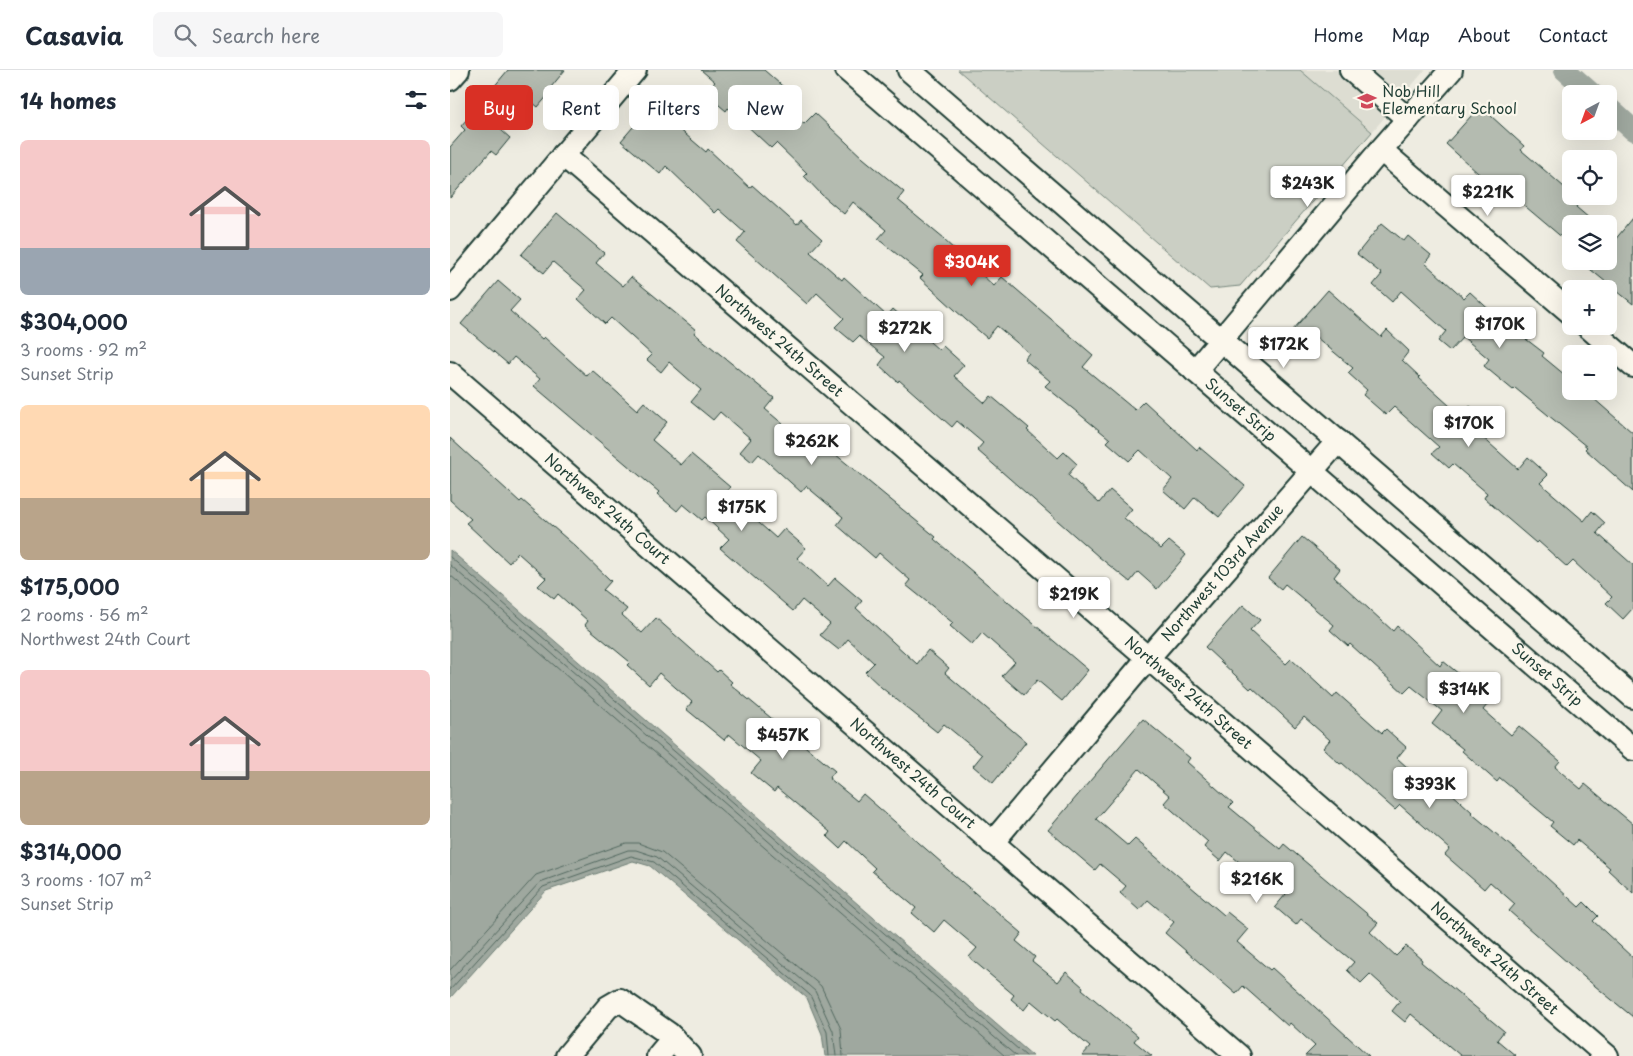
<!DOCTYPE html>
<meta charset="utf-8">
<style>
:root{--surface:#fff;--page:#f6f6f7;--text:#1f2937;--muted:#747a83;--line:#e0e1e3;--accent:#d93025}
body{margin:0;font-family:"Playpen Sans",sans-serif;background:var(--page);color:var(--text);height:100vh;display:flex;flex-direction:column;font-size:19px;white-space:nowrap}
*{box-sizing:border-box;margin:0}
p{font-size:16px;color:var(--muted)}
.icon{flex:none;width:28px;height:28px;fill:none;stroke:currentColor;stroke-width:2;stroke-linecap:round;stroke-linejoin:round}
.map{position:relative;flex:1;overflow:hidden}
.details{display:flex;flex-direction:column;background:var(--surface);width:450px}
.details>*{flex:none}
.hud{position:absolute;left:15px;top:15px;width:475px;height:45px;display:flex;gap:10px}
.needle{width:32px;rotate:221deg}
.buttons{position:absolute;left:1112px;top:15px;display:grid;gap:10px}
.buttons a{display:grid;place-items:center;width:55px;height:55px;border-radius:8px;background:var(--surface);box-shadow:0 5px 20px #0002;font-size:25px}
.price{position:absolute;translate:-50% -42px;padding:0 11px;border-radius:5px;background:#fff;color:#222;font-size:16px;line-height:32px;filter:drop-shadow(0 1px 2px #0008)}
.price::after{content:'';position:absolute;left:50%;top:30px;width:15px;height:11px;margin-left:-8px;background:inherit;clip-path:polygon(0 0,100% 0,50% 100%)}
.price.active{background:var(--accent);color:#fff}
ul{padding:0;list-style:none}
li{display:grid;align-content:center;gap:10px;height:265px;padding:0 20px}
li span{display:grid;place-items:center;height:155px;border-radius:8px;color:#555}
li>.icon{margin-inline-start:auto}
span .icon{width:90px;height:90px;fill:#fffc;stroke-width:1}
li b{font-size:21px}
h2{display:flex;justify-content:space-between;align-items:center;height:60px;padding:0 20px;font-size:21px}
.chip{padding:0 18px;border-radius:8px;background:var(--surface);box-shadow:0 5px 20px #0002;font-size:18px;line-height:45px}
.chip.active{background:var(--accent);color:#fff}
header{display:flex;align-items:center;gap:30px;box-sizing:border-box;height:70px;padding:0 25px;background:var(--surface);border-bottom:1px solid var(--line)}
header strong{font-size:24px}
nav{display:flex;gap:28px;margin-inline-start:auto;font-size:18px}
.search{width:350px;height:45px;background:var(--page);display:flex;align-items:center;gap:12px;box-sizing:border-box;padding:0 18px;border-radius:8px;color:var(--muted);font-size:19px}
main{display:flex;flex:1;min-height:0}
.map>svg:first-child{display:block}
.built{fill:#ddddd2}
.green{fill:#cbcfc4;stroke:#75867c}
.water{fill:#9fa89f;stroke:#6c7d74}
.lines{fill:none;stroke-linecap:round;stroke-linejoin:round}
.shore{stroke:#52685f;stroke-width:1}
.canal{stroke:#9fa89f;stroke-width:22}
.building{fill:#b4bbb0;stroke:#1f3d34}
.minor-casing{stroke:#1f3d34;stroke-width:26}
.minor{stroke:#fbf7ec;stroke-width:22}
.labels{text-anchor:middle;stroke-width:4.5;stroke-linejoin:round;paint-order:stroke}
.poi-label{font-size:15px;fill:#1f3d34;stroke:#fbf7ec;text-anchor:start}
.street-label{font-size:15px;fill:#1f3d34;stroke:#fbf7ec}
</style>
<header>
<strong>Casavia</strong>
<div class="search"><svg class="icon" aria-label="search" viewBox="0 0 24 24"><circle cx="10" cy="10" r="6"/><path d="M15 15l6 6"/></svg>Search here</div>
<nav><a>Home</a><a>Map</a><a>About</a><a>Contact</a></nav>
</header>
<main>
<section class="details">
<h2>14 homes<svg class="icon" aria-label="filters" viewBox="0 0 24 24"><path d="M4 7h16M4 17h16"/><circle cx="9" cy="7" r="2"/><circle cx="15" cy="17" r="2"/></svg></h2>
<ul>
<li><span style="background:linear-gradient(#f6c9c9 70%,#9aa5b1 0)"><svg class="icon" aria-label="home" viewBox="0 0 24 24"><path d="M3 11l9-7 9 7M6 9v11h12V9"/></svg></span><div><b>$304,000</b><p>3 rooms · 92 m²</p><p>Sunset Strip</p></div></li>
<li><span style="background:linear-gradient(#ffd9b3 60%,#b9a48a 0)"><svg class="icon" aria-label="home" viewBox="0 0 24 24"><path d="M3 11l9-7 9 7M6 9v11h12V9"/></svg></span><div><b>$175,000</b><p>2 rooms · 56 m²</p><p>Northwest 24th Court</p></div></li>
<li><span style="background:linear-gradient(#f6c9c9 65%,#b9a48a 0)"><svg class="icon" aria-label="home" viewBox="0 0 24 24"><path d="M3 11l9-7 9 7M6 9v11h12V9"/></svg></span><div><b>$314,000</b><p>3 rooms · 107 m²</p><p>Sunset Strip</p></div></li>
</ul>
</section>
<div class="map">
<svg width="1183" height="986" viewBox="0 0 1183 986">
<rect width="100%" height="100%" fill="#eeece1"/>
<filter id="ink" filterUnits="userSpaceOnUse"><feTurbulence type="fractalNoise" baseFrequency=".02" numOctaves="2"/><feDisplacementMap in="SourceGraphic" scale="10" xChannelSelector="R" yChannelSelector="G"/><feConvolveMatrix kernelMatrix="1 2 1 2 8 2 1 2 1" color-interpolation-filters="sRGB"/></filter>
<g filter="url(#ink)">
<!-- built -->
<path class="built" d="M 850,0 L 975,0 L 922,62 Z"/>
<!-- green -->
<path class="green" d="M 508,0 L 850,0 L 922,62 L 790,216 L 760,219 Z"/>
<!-- water -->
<path class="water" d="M 0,480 L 583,986 L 375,986 L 372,964 L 357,928 L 200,796 L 183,791 L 96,821 L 0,928 Z"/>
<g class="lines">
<!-- shore -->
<g class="shore">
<path d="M 0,487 L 576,986"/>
<path d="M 0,495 L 566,986"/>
<path d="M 0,505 L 555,986"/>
<path d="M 0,900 L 86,805 L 176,773 L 188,773 L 212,782 L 371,916 L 391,959 L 393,986"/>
<path d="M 0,911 L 90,812 L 178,780 L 186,780 L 207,787 L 365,921 L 383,961 L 386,986"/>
<path d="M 0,920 L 93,817 L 181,786 L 204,792 L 360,925 L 377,962 L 379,986"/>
</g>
<!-- canal -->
<g class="canal">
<path d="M 1115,0 L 1142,24"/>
<path d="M 1159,38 L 1183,60"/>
</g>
</g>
<!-- building -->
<g class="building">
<path d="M 58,0 L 115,0 L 97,22 L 99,24 L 88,37 L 77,28 L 51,60 L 60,68 L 46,85 L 41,81 L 0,128 L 0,77 L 15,60 L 11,56 Z"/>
<path d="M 251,0 L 314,0 L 338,21 L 328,31 L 354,54 L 365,43 L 413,88 L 454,122 L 448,130 L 494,168 L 493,169 L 544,216 L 552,207 L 643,285 L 633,297 L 685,340 L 694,331 L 747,380 L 749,377 L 795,416 L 769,447 L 745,427 L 735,439 L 713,420 L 722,409 L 690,380 L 679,391 L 657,372 L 660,369 L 595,316 L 600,311 L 574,289 L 579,283 L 547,256 L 537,268 L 516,250 L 470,208 L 473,205 L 428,169 L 436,160 L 403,132 L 394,144 L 372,125 L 354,106 L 357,103 L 326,73 L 321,78 L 278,38 L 276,41 L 255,23 L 265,12 Z"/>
<path d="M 206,30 L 218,41 L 214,46 L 256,82 L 258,79 L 300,118 L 302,115 L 347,155 L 351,150 L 372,169 L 360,182 L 392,210 L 394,207 L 437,246 L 443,239 L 489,280 L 493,276 L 514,295 L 504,306 L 535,333 L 541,326 L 579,358 L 577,360 L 608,388 L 614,382 L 627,394 L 618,405 L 649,433 L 660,420 L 682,439 L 674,448 L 711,479 L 719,471 L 736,485 L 707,519 L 688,502 L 680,512 L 649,487 L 527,380 L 533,373 L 507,351 L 502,357 L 449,310 L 448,312 L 429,295 L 435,287 L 409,266 L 403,272 L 385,257 L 394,248 L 367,223 L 357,234 L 287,172 L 295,162 L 269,139 L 265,143 L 216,96 L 210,104 L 171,71 Z"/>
<path d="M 1030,36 L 1074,76 L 1071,80 L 1121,123 L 1121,126 L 1134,126 L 1126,137 L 1146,154 L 1121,154 L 1121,175 L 1044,110 L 1040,114 L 996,74 Z"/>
<path d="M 107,143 L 154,183 L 146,193 L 173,216 L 181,207 L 246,260 L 244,263 L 324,328 L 315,339 L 340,360 L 343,357 L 361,373 L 368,366 L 386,383 L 385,384 L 486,467 L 484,469 L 638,600 L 612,631 L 587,610 L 574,625 L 552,606 L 565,592 L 532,563 L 522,575 L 500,556 L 503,553 L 456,515 L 460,510 L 429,483 L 425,488 L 387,455 L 393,447 L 356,416 L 351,422 L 309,384 L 302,392 L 290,382 L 301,369 L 270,342 L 263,350 L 241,332 L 251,320 L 219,292 L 211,302 L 197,290 L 202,285 L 161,248 L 155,254 L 128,229 L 136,220 L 103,192 L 94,203 L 71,185 Z"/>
<path d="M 1183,148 L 1183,234 L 1130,191 L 1159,191 L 1159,177 Z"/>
<path d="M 932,153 L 954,171 L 958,166 L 981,185 L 975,193 L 1014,228 L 1020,222 L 1046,246 L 1094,283 L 1092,286 L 1121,310 L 1121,321 L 1135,321 L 1183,363 L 1183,422 L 1135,379 L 1137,377 L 1065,318 L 1063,320 L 1034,296 L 1039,289 L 1013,267 L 1000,281 L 988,271 L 996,261 L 951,221 L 942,232 L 923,215 L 932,204 L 907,184 Z"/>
<path d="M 48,211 L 70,230 L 60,241 L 92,269 L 94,267 L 137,306 L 142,300 L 187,340 L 194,332 L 217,352 L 202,370 L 231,395 L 241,384 L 280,417 L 275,423 L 326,468 L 334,459 L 356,478 L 347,488 L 378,516 L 385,508 L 412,531 L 406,538 L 467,594 L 478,580 L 499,598 L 495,603 L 576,672 L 543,713 L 523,696 L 532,685 L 494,654 L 487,662 L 432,618 L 415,602 L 424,593 L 398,569 L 389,580 L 370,565 L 380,554 L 352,530 L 343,541 L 270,478 L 279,469 L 255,447 L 252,450 L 233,434 L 227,441 L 207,424 L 209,422 L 84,316 L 90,309 L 64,287 L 58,294 L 11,254 Z"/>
<path d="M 878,220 L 931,267 L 937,260 L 959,281 L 952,290 L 970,307 L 969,308 L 1011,346 L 1020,336 L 1039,353 L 1029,364 L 1068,399 L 1078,387 L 1098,405 L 1090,413 L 1134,451 L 1142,441 L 1155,453 L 1147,463 L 1183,495 L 1183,538 L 1173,549 L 1156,533 L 1162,527 L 1123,491 L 1117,497 L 1088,471 L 1086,473 L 1058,449 L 1034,428 L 1037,423 L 1003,394 L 999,398 L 982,383 L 989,377 L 944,337 L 936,345 L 913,325 L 917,320 L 898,303 L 903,298 L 866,267 L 859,276 L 842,261 Z"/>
<path d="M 0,368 L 70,432 L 72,430 L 125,476 L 161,511 L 153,520 L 177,539 L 172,545 L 192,563 L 206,548 L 267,602 L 269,600 L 282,612 L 280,614 L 385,701 L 379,708 L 407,731 L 413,724 L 492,793 L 491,794 L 572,863 L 566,871 L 585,887 L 582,891 L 608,912 L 616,902 L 633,917 L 632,919 L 688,966 L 684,971 L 702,986 L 632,986 L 640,977 L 607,949 L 605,951 L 581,931 L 574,940 L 561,929 L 564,925 L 519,887 L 527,878 L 494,850 L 484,862 L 462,843 L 466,838 L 422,801 L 425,798 L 396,771 L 390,778 L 377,766 L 380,762 L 327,718 L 324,722 L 301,703 L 311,691 L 279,664 L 274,670 L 236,639 L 242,632 L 209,603 L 199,615 L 177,595 L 180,592 L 135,555 L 138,551 L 108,524 L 104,529 L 88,516 L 96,508 L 68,483 L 59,493 L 16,453 L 21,449 L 0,430 Z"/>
<path d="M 852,467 L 890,499 L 884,507 L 943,561 L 947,556 L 990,596 L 993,591 L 1041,630 L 1033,640 L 1061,665 L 1069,656 L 1110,691 L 1105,697 L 1131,719 L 1135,714 L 1183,754 L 1183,823 L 1158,800 L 1160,798 L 1127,770 L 1123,775 L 1100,756 L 1103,752 L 1050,708 L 1047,712 L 1012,681 L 1013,679 L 982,654 L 992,641 L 961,616 L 954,623 L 900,574 L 898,576 L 880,560 L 884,555 L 835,514 L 831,519 L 818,508 Z"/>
<path d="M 793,535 L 810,550 L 800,561 L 836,594 L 841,589 L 883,628 L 887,623 L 932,663 L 936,659 L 956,677 L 947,688 L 979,717 L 986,709 L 1022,742 L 1021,743 L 1074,787 L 1129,837 L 1134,832 L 1148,846 L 1143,851 L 1183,888 L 1183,947 L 1134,907 L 1059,841 L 1065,834 L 1040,812 L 1034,819 L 995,785 L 1000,779 L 950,735 L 945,740 L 892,693 L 890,694 L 873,678 L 880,670 L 854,647 L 845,657 L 802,617 L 800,619 L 755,577 Z"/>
<path d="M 693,649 L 740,688 L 737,692 L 783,733 L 779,737 L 830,779 L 834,774 L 928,853 L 920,862 L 946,886 L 956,876 L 972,890 L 971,892 L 1054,961 L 1047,970 L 1066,986 L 1011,986 L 961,944 L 955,952 L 942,941 L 950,931 L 920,904 L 911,913 L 897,900 L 904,892 L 851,849 L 846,855 L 825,837 L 836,824 L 803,797 L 800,801 L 777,782 L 770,791 L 754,777 L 758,772 L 714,733 L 720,726 L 689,699 L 646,749 L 678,776 L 685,769 L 774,845 L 777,842 L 798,859 L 787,872 L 820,900 L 822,898 L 919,986 L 855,986 L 865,976 L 840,953 L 838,956 L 793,916 L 786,924 L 715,863 L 724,852 L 698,830 L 689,840 L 670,823 L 676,816 L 650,794 L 645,800 L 598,760 Z"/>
</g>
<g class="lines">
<!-- minor casing -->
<g class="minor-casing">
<g id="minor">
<path id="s1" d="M 397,0 L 1183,679"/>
<path d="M 459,0 L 1183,627"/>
<path d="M 901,0 L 958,49"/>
<path d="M 0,9 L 8,0"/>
<path d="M 931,80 L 1121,243"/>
<path id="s2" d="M 113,85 L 698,588 L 1157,986"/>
<path d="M 0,220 L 185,0"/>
<path d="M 1137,256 L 1183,296"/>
<path d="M 745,301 L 928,83 L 1001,0"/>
<path id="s3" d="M 0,303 L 789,986"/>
<path id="s4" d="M 542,773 L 698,588 L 888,371"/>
<path d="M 117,986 L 158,937 L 170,930 L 219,964 L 240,986"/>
<path d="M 208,986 L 223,968"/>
</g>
</g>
<!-- minor -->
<use href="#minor" class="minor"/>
</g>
</g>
<!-- icons -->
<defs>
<g id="school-bare" transform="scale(1.5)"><path d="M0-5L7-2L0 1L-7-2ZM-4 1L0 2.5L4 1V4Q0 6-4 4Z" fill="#d1495b" stroke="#fbf7ec" stroke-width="2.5" paint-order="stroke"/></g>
</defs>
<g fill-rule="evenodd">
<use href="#school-bare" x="917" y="31"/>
</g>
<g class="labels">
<!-- poi labels -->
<g class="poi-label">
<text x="932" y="27">Nob Hill<tspan x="932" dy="17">Elementary School</tspan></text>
</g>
<!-- street labels -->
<g class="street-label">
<text dy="5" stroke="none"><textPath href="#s2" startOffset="285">Northwest 24th Street</textPath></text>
<text dy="5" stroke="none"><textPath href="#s1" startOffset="520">Sunset Strip</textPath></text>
<text dy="5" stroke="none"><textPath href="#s3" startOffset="208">Northwest 24th Court</textPath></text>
<text dy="5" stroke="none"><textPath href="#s4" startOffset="355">Northwest 103rd Avenue</textPath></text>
<text dy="5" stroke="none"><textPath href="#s1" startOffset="925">Sunset Strip</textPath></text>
<text dy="5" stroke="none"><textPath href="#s2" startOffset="825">Northwest 24th Street</textPath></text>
<text dy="5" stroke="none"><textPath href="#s3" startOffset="612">Northwest 24th Court</textPath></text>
<text dy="5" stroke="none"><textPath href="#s2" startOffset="1230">Northwest 24th Street</textPath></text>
</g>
</g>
</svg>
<div class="buttons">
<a><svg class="needle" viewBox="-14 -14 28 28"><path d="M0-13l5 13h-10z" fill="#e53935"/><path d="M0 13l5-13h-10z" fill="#747a83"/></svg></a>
<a><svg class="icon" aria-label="locate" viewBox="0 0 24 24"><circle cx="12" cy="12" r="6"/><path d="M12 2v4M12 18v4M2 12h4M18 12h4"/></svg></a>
<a><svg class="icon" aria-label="layers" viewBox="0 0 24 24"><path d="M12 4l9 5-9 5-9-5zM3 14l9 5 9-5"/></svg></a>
<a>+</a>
<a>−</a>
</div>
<b class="price" style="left:858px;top:138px">$243K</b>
<b class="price" style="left:1038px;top:147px">$221K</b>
<b class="price active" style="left:522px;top:217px">$304K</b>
<b class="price" style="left:1050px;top:279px">$170K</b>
<b class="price" style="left:455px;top:283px">$272K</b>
<b class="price" style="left:834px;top:299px">$172K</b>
<b class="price" style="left:1019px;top:378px">$170K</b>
<b class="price" style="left:362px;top:396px">$262K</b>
<b class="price" style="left:292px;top:462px">$175K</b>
<b class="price" style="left:624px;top:549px">$219K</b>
<b class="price" style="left:1014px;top:644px">$314K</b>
<b class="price" style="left:333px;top:690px">$457K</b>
<b class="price" style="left:980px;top:739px">$393K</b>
<b class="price" style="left:807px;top:834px">$216K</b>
<div class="hud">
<a class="chip active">Buy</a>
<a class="chip">Rent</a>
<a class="chip">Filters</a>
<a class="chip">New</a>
</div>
</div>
</main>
